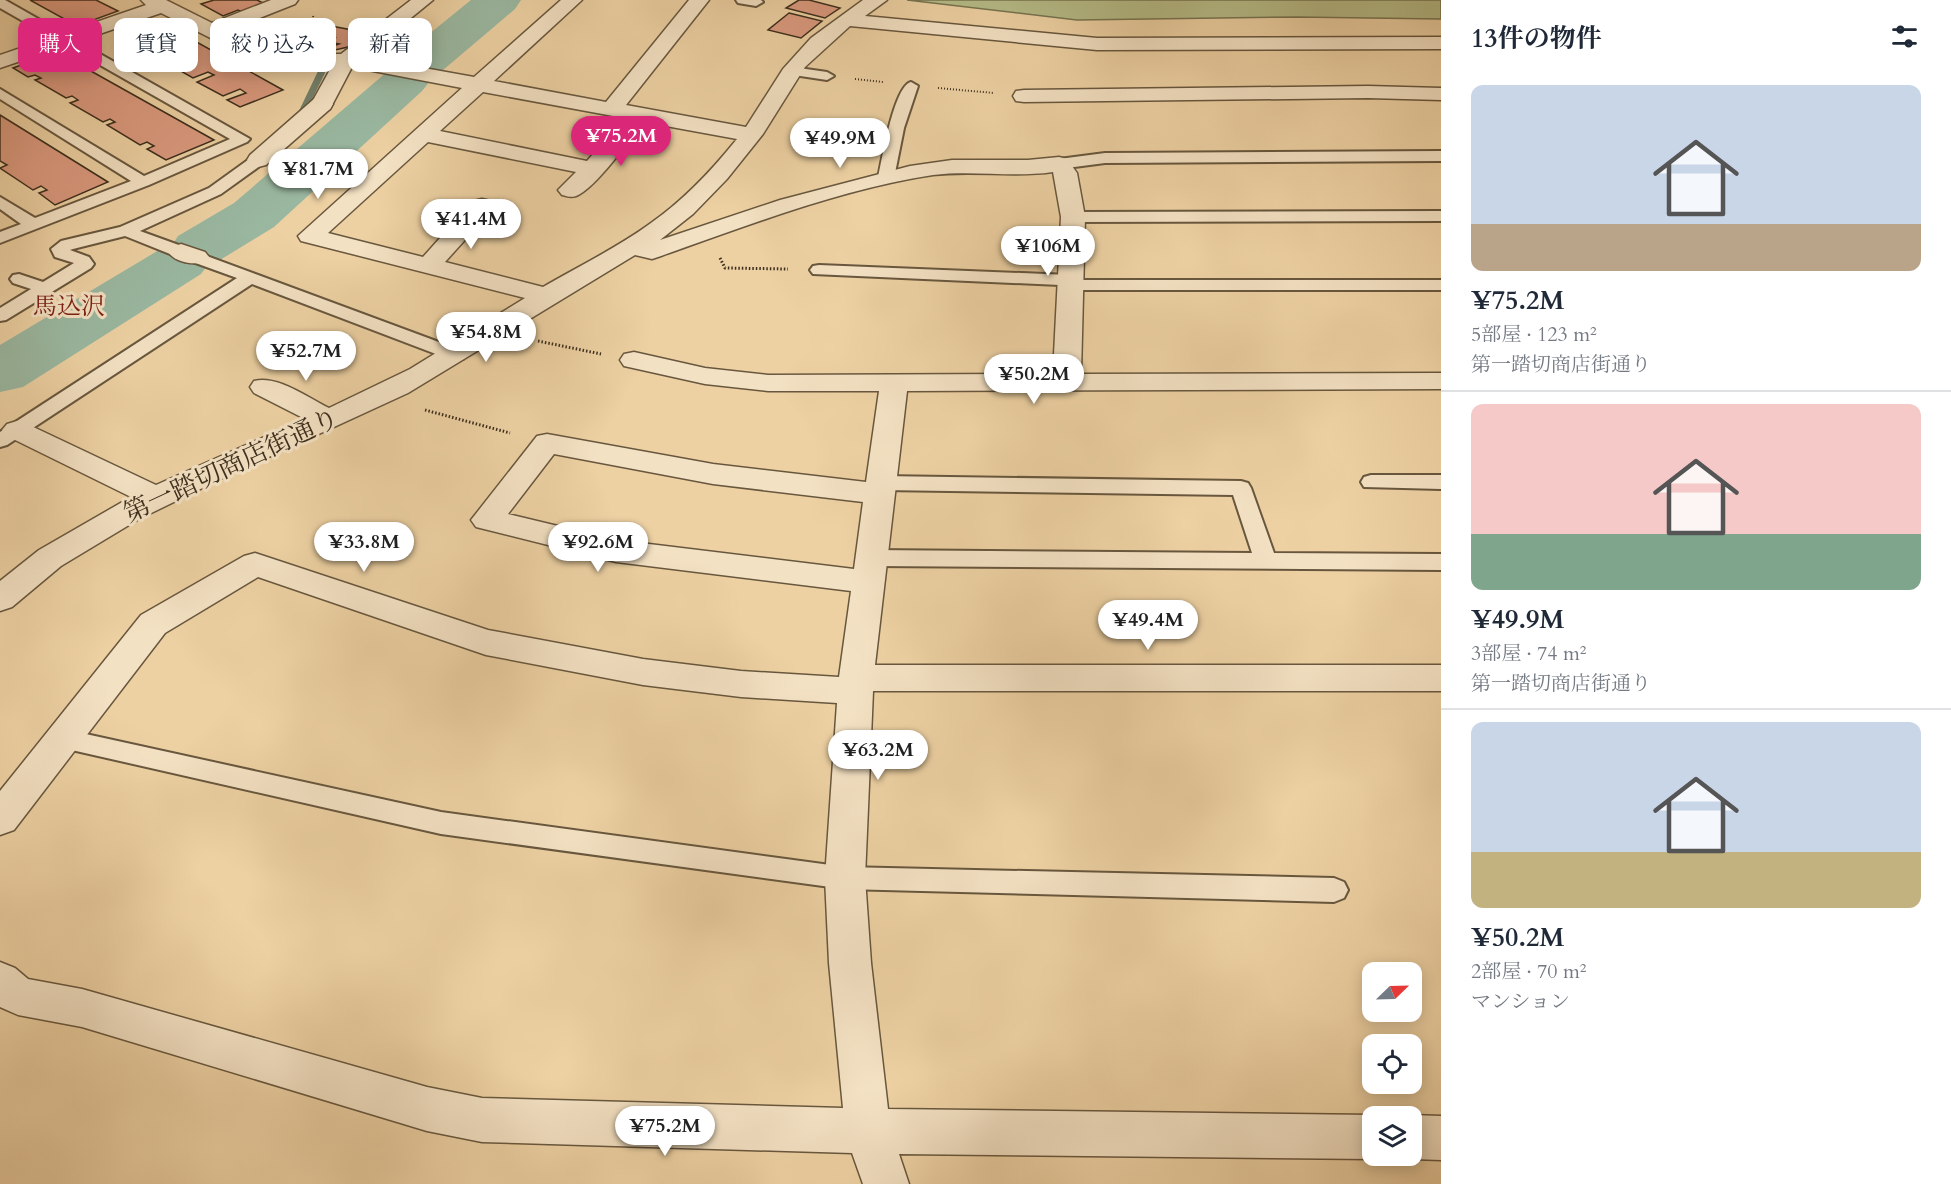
<!DOCTYPE html>
<html lang="ja">
<meta charset="utf-8">
<style>
:root{--surface:#fff;--page:#f2f2f3;--text:#1f2937;--muted:#747a83;--line:#e0e1e3;--accent:#db2777}
body{margin:0;font-family:Cardo,"Noto Serif JP",serif;background:var(--page);color:var(--text);height:100vh;display:flex;flex-direction:column;font-size:22px;white-space:nowrap}
*{box-sizing:border-box;margin:0}
p{font-size:20px;color:var(--muted)}
.icon{flex:none;width:33px;height:33px;fill:none;stroke:currentColor;stroke-width:2;stroke-linecap:round;stroke-linejoin:round}
.map{position:relative;flex:1;overflow:hidden}
.details{display:flex;flex-direction:column;background:var(--surface);width:510px}
.details>*{flex:none}
.banner{position:absolute;left:18px;top:18px;width:570px;height:54px;display:flex;gap:12px}
.needle{width:39px;rotate:67deg}
.buttons{position:absolute;left:1362px;top:962px;display:grid;gap:12px}
.buttons a{display:grid;place-items:center;width:60px;height:60px;border-radius:12px;background:var(--surface);box-shadow:0 3px 15px #0003;font-size:30px}
.price{position:absolute;translate:-50% -51px;padding:0 14px;border-radius:21px;background:#fff;color:#222;font-size:20px;line-height:39px;filter:drop-shadow(0 2px 3px #0008)}
.price::after{content:'';position:absolute;left:50%;top:36px;width:18px;height:14px;margin-left:-9px;background:inherit;clip-path:polygon(0 0,100% 0,50% 100%)}
.price.on{background:var(--accent);color:#fff}
ul{padding:0;list-style:none}
li{display:grid;align-content:center;gap:12px;height:318px;padding:0 30px}
li+li{border-top:2px solid var(--line)}
li span{display:grid;place-items:center;height:186px;border-radius:12px;color:#555}
li>.icon{margin-inline-start:auto}
span .icon{width:108px;height:108px;fill:#fffc;stroke-width:1}
li b{font-size:26px}
h2{display:flex;justify-content:space-between;align-items:center;height:72px;padding:0 30px;font-size:26px}
.tag{padding:0 21px;border-radius:12px;background:var(--surface);box-shadow:0 3px 15px #0003;font-size:21px;line-height:54px}
.tag.on{background:var(--accent);color:#fff}
main{display:flex;flex:1;min-height:0}
.map>svg:first-child{display:block}
.green{fill:#b5bc88;stroke:#787552;stroke-width:1.5}
.lines{fill:none;stroke-linecap:round;stroke-linejoin:round}
.stream{fill:#74816c;fill-rule:evenodd}
.river{fill:#9ab8a1;fill-rule:evenodd}
.building{fill:#db9a7f;stroke:#3c2e1d;stroke-width:1.5}
.service-casing{stroke:#68573e;stroke-width:4}
.pedestrian-casing{stroke:#68573e;stroke-width:3}
.minor-casing{stroke:#68573e;stroke-width:3}
.path-far1{stroke:#3c2e1d;stroke-width:2;stroke-dasharray:1 2;stroke-linecap:butt}
.path{stroke:#3c2e1d;stroke-width:3;stroke-dasharray:1.5 2;stroke-linecap:butt}
.service{fill:#f3e1c3;fill-rule:evenodd}
.pedestrian{fill:#f3e1c3;fill-rule:evenodd}
.minor{fill:#f3e1c3;fill-rule:evenodd}
.labels{text-anchor:middle;stroke-width:6;stroke-linejoin:round;paint-order:stroke}
.far-quarter-label{font-size:24px;fill:#7a1f14;stroke:#f3e1c3}
.street-label{font-size:26px;fill:#3c2e1d;stroke:#f3e1c3}
</style>
<main>
<div class="map">
<svg width="1441" height="1184" viewBox="0 0 1441 1184">
<rect width="100%" height="100%" fill="#edd1a3"/>
<filter id="stains"><feTurbulence type="fractalNoise" baseFrequency=".00333" numOctaves="4"/><feColorMatrix values="0 0 0 0 .2 0 0 0 0 .09 0 0 0 0 .02 0 0 0 .5 -.17"/></filter>
<radialGradient id="worn" r=".72"><stop offset=".6" stop-color="#630" stop-opacity="0"/><stop offset="1" stop-color="#630" stop-opacity=".3"/></radialGradient>
<!-- green -->
<path class="green" d="M 907,0 L 1441,0 L 1441,19 L 1297,17 L 1077,20 Z"/>
<g class="lines">
<!-- stream -->
<path class="stream" d="M 320,67 L 327,69 L 304,116 L 298,122 L 292,122 L 291,120 L 297,115 Z"/>
<!-- river -->
<path class="river" d="M 471,0 L 521,0 L 515,9 L 436,76 L 428,78 L 430,81 L 422,91 L 274,227 L 220,260 L 209,263 L 201,274 L 23,387 L 0,392 L 0,345 L 159,250 L 171,247 L 178,236 L 234,203 L 388,71 L 397,68 L 395,66 L 402,56 Z"/>
</g>
<!-- building -->
<g class="building">
<path d="M 30,0 L 96,0 L 118,11 L 77,26 Z"/>
<path d="M 214,0 L 257,0 L 267,5 L 244,13 L 238,10 L 223,16 L 201,4 Z"/>
<path d="M 799,0 L 809,0 L 840,8 L 825,18 L 786,8 Z"/>
<path d="M 789,13 L 822,21 L 801,38 L 768,30 Z"/>
<path d="M 166,25 L 283,90 L 240,107 L 227,100 L 246,93 L 240,89 L 223,96 L 197,82 L 214,75 L 208,72 L 193,78 L 170,65 L 184,60 L 178,56 L 162,62 L 139,50 L 155,44 L 148,41 L 132,46 L 122,41 Z"/>
<path d="M 331,26 L 363,32 L 352,40 L 356,41 L 348,47 L 335,50 L 333,46 L 339,44 L 329,42 L 335,38 L 328,37 L 333,33 L 324,32 Z"/>
<path d="M 57,52 L 214,140 L 166,160 L 147,149 L 154,146 L 147,142 L 140,145 L 107,125 L 115,122 L 110,119 L 103,122 L 70,103 L 78,100 L 72,96 L 66,98 L 35,80 L 41,78 L 35,75 L 28,77 L 13,68 Z"/>
<path d="M 0,115 L 108,182 L 55,205 L 39,193 L 47,190 L 41,186 L 33,190 L 0,168 L 7,165 L 0,161 Z"/>
</g>
<g class="lines">
<!-- service casing -->
<g class="service-casing">
<g id="service">
<path d="M 0,0 L 5,0 L 250,139 L 247,142 L 149,185 L 0,243 L 0,232 L 21,224 L 0,209 L 0,197 L 35,218 L 131,181 L 0,99 L 0,89 L 144,176 L 230,139 L 0,8 Z"/>
<path d="M 736,0 L 761,0 L 763,2 L 756,6 L 738,3 Z"/>
<path d="M 792,67 L 827,72 L 834,76 L 827,80 L 787,74 L 785,71 Z"/>
<path d="M 911,82 L 918,86 L 904,128 L 894,178 L 886,183 L 880,181 L 878,178 C 882,160 894,86 911,82 Z"/>
<path d="M 1441,151 L 1441,161 L 1105,163 L 1059,169 L 1051,164 L 1059,159 L 1105,153 Z"/>
<path d="M 258,155 L 266,160 L 264,163 L 221,194 L 140,231 L 187,248 L 190,252 L 187,256 L 175,256 L 125,236 L 73,249 L 70,250 L 89,257 L 94,264 L 91,268 L 6,320 L 0,321 L 0,308 L 31,289 L 13,283 L 10,279 L 13,275 L 19,274 L 43,282 L 74,263 L 55,257 L 51,249 L 61,241 L 120,227 L 209,188 L 252,157 Z"/>
<path d="M 1441,211 L 1441,221 L 1073,222 L 1065,217 L 1073,212 Z"/>
<path d="M 196,252 L 463,351 L 465,355 L 463,359 L 449,359 L 252,284 L 7,445 L 0,447 L 0,432 L 237,278 L 190,261 L 187,257 L 190,253 Z"/>
<path d="M 819,265 L 1070,275 L 1079,280 L 1441,280 L 1441,290 L 1069,290 L 1063,289 L 1060,285 L 813,274 L 810,270 L 813,266 Z"/>
<path d="M 1371,475 L 1441,475 L 1441,489 L 1364,487 L 1361,482 L 1364,477 Z"/>
<path d="M 881,476 L 1241,481 L 1248,483 L 1251,488 L 1274,553 L 1441,554 L 1441,570 L 871,566 L 863,563 L 860,558 L 863,553 L 871,550 L 1252,553 L 1233,495 L 881,490 L 874,488 L 871,483 L 874,478 Z"/>
<path d="M 63,729 L 441,812 L 845,867 L 1334,878 L 1344,882 L 1348,890 L 1344,898 L 1334,902 L 845,889 L 441,834 L 54,746 L 51,739 L 54,732 Z"/>
</g>
</g>
<!-- pedestrian casing -->
<g class="pedestrian-casing">
<path id="pedestrian" d="M 322,97 L 330,99 L 333,104 L 330,109 L 266,165 L 258,167 L 250,165 L 247,160 L 250,155 L 314,99 Z"/>
</g>
<!-- minor casing -->
<g class="minor-casing">
<g id="minor">
<path d="M 141,0 L 166,0 L 212,23 L 271,0 L 298,0 L 295,4 L 227,31 L 259,47 L 291,54 L 341,54 L 411,0 L 433,0 L 363,57 L 474,77 L 561,0 L 582,0 L 494,81 L 606,102 L 689,0 L 709,0 L 626,105 L 746,127 L 783,69 L 811,38 L 863,0 L 887,0 L 865,16 L 1097,38 L 1441,37 L 1441,49 L 1097,50 L 850,26 L 805,67 L 763,134 L 727,179 L 693,214 L 660,240 L 780,200 L 910,166 L 952,160 L 1028,160 L 1059,157 L 1067,159 L 1077,173 L 1085,217 L 1081,374 L 1441,373 L 1441,389 L 907,391 L 875,665 L 1441,665 L 1441,691 L 873,691 L 865,878 L 871,963 L 888,1109 L 1372,1115 L 1375,1116 L 1372,1116 L 1372,1155 L 1383,1155 L 1372,1159 L 899,1154 L 909,1184 L 863,1184 L 852,1153 L 482,1142 L 427,1131 L 82,1027 L 18,1015 L 0,1007 L 0,962 L 15,968 L 28,979 L 82,989 L 427,1087 L 482,1098 L 843,1108 L 829,963 L 825,878 L 837,703 L 741,697 L 643,685 L 486,655 L 258,577 L 165,633 L 14,830 L 0,835 L 0,791 L 141,615 L 244,556 L 255,553 L 488,630 L 643,659 L 741,671 L 839,677 L 851,591 L 616,562 L 476,527 L 471,520 L 537,436 L 547,434 L 713,464 L 866,482 L 879,391 L 768,391 L 705,384 L 624,366 L 620,360 L 624,354 L 634,352 L 705,368 L 768,375 L 1053,374 L 1061,217 L 1053,172 C 1013,178 973,170 933,175 C 845,188 745,226 661,256 L 652,259 L 635,255 L 408,393 L 221,479 L 139,519 L 61,566 L 12,607 L 0,611 L 0,581 L 39,550 L 131,497 L 7,436 L 2,430 L 7,424 L 17,421 L 27,424 L 156,485 L 305,419 L 254,393 L 250,387 L 254,381 C 278,375 308,398 329,408 L 410,369 L 525,298 L 301,241 L 298,236 L 462,88 L 352,67 L 330,109 L 322,111 L 314,109 L 311,104 L 332,66 L 291,66 L 246,56 L 161,13 L 0,68 L 0,55 L 146,5 ZM 483,92 L 624,118 L 587,161 L 440,131 ZM 644,122 L 737,139 C 712,170 684,200 651,223 C 617,248 579,266 543,287 L 445,262 L 491,211 L 494,206 L 491,201 L 482,199 L 473,201 L 423,257 L 328,233 L 428,142 L 576,172 L 558,190 L 562,195 C 567,196 570,198 576,196 C 595,189 630,139 644,122 ZM 554,454 L 713,484 L 863,502 L 854,569 L 616,540 L 508,514 Z"/>
<path d="M 1368,86 L 1441,88 L 1441,100 L 1368,98 L 1024,102 L 1016,101 L 1013,96 L 1016,91 L 1024,90 Z"/>
<path d="M 181,244 L 205,252 L 209,257 L 205,262 C 193,265 176,263 168,252 L 172,247 Z"/>
<path d="M 1412,1115 L 1441,1116 L 1441,1160 L 1412,1159 L 1401,1155 L 1412,1155 L 1412,1116 L 1409,1116 Z"/>
</g>
</g>
<!-- path-far1 -->
<g class="path-far1">
<path d="M 313,16 L 318,31"/>
<path d="M 855,79 L 883,82"/>
<path d="M 938,88 L 994,93"/>
</g>
<!-- path -->
<g class="path">
<path d="M 720,258 L 725,268 L 788,269"/>
<path d="M 538,341 L 601,354"/>
<path d="M 425,410 L 510,433"/>
</g>
<!-- service -->
<use href="#service" class="service"/>
<!-- pedestrian -->
<use href="#pedestrian" class="pedestrian"/>
<!-- minor -->
<use href="#minor" class="minor"/>
</g>
<g class="labels">
<!-- far-quarter labels -->
<g class="far-quarter-label">
<text x="69" y="314">馬込沢</text>
</g>
<!-- street labels -->
<g class="street-label">
<text transform="translate(231 465) rotate(-25)" y="9">第一踏切商店街通り</text>
</g>
</g>
<rect width="100%" height="100%" filter="url(#stains)"/>
<rect width="100%" height="100%" fill="url(#worn)"/>
</svg>
<div class="buttons">
<a><svg class="needle" viewBox="-14 -14 28 28"><path d="M0-13l5 13h-10z" fill="#e53935"/><path d="M0 13l5-13h-10z" fill="#747a83"/></svg></a>
<a><svg class="icon" aria-label="locate" viewBox="0 0 24 24"><circle cx="12" cy="12" r="6"/><path d="M12 2v4M12 18v4M2 12h4M18 12h4"/></svg></a>
<a><svg class="icon" aria-label="layers" viewBox="0 0 24 24"><path d="M12 4l9 5-9 5-9-5zM3 14l9 5 9-5"/></svg></a>
</div>
<b class="price on" style="left:621px;top:167px">¥75.2M</b>
<b class="price" style="left:840px;top:169px">¥49.9M</b>
<b class="price" style="left:318px;top:200px">¥81.7M</b>
<b class="price" style="left:471px;top:250px">¥41.4M</b>
<b class="price" style="left:1048px;top:277px">¥106M</b>
<b class="price" style="left:486px;top:363px">¥54.8M</b>
<b class="price" style="left:306px;top:382px">¥52.7M</b>
<b class="price" style="left:1034px;top:405px">¥50.2M</b>
<b class="price" style="left:364px;top:573px">¥33.8M</b>
<b class="price" style="left:598px;top:573px">¥92.6M</b>
<b class="price" style="left:1148px;top:651px">¥49.4M</b>
<b class="price" style="left:878px;top:781px">¥63.2M</b>
<b class="price" style="left:665px;top:1157px">¥75.2M</b>
<div class="banner">
<a class="tag on">購入</a>
<a class="tag">賃貸</a>
<a class="tag">絞り込み</a>
<a class="tag">新着</a>
</div>
</div>
<section class="details">
<h2>13件の物件<svg class="icon" aria-label="filters" viewBox="0 0 24 24"><path d="M4 7h16M4 17h16"/><circle cx="9" cy="7" r="2"/><circle cx="15" cy="17" r="2"/></svg></h2>
<ul>
<li><span style="background:linear-gradient(#c9d6e8 75%,#b9a48a 0)"><svg class="icon" aria-label="home" viewBox="0 0 24 24"><path d="M3 11l9-7 9 7M6 9v11h12V9"/></svg></span><div><b>¥75.2M</b><p>5部屋 · 123 m²</p><p>第一踏切商店街通り</p></div></li>
<li><span style="background:linear-gradient(#f6c9c9 70%,#7fa58c 0)"><svg class="icon" aria-label="home" viewBox="0 0 24 24"><path d="M3 11l9-7 9 7M6 9v11h12V9"/></svg></span><div><b>¥49.9M</b><p>3部屋 · 74 m²</p><p>第一踏切商店街通り</p></div></li>
<li><span style="background:linear-gradient(#c9d6e8 70%,#c2b280 0)"><svg class="icon" aria-label="home" viewBox="0 0 24 24"><path d="M3 11l9-7 9 7M6 9v11h12V9"/></svg></span><div><b>¥50.2M</b><p>2部屋 · 70 m²</p><p>マンション</p></div></li>
</ul>
</section>
</main>
